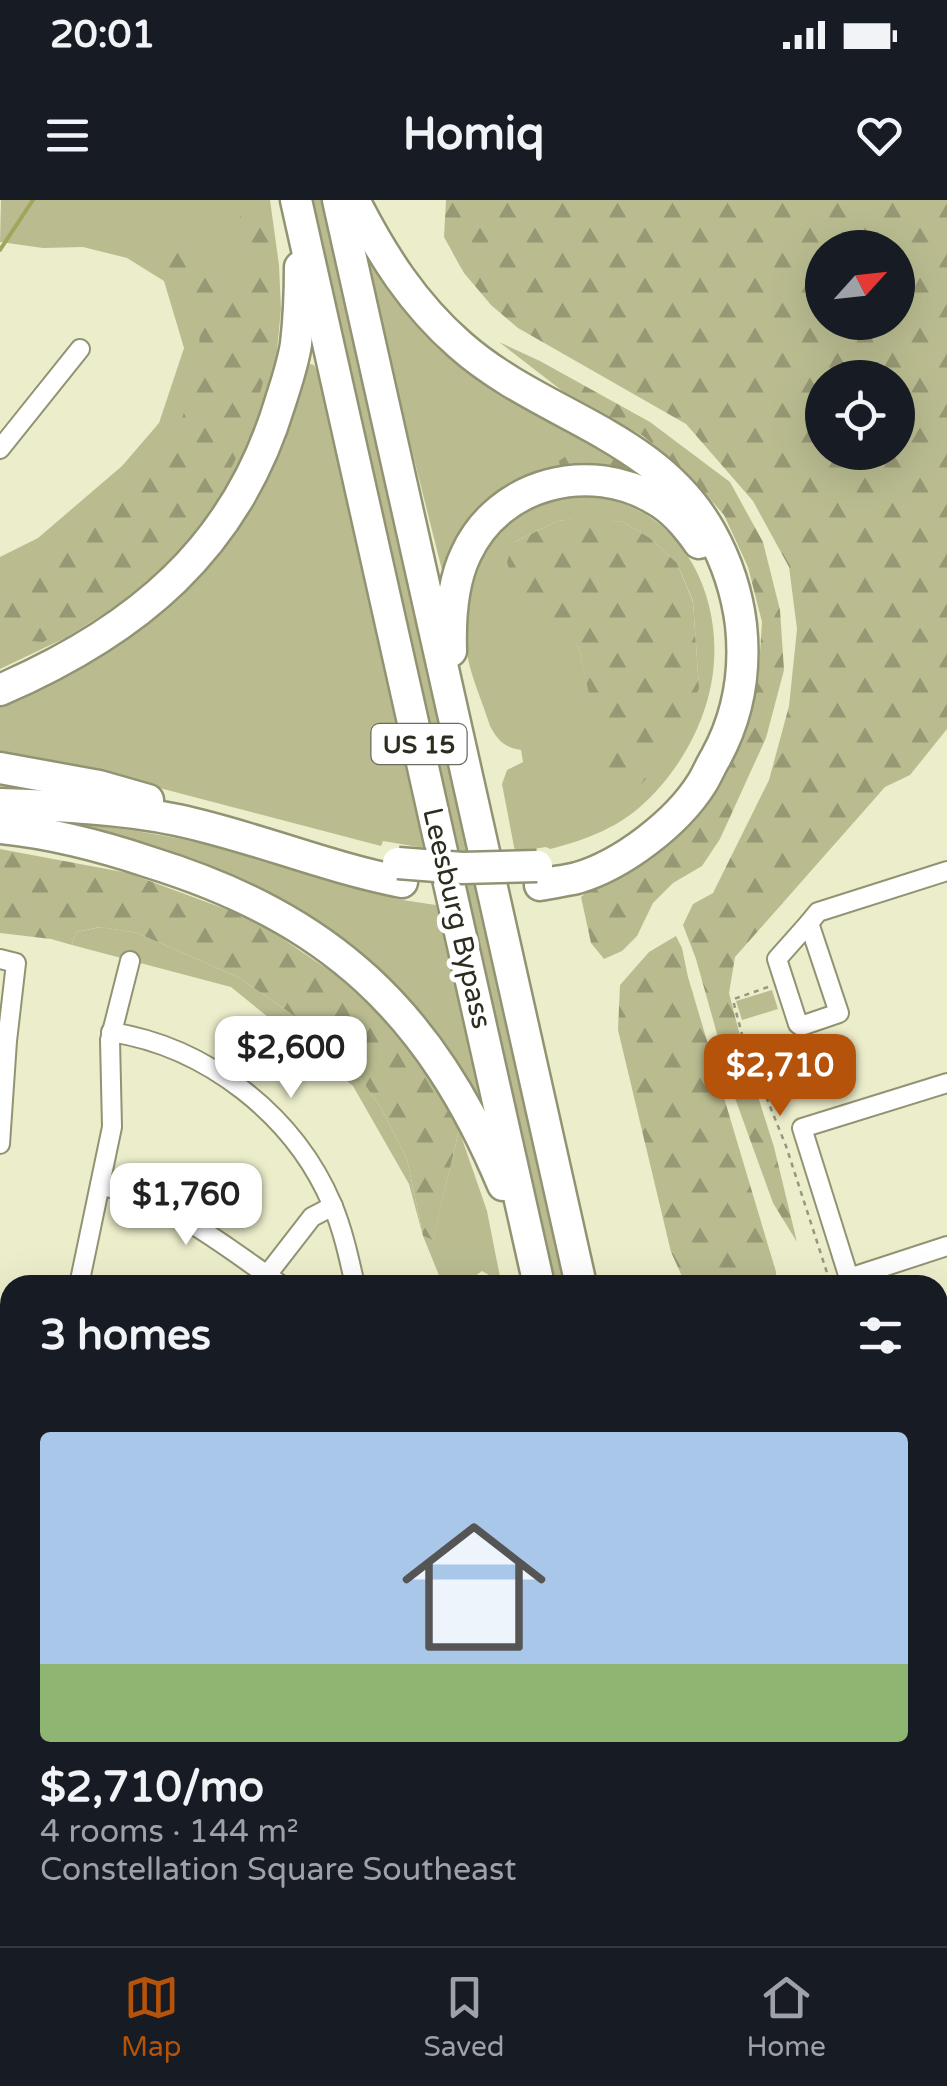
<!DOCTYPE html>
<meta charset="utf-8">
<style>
:root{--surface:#171b24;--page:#20242c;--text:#f1f3f6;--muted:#9ea1a6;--line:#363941;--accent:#b45309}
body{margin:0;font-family:"Varela Round",sans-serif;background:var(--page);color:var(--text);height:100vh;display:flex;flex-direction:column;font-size:38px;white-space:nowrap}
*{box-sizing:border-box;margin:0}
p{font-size:32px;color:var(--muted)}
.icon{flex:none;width:55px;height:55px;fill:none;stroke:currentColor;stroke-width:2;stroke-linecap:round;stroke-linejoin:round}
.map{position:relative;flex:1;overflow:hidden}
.drawer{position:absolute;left:0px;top:1075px;width:948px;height:672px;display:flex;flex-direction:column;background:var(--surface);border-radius:30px 30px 0 0;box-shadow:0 10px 40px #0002}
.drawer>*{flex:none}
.needle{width:65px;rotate:63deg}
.tools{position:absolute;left:805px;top:30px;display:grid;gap:20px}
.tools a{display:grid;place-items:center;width:110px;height:110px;border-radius:50%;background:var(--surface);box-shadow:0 10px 40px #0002;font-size:50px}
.price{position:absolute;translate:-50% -85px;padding:0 22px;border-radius:20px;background:#fff;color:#222;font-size:32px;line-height:65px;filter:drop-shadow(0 2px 5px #0008)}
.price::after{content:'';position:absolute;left:50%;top:60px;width:30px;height:22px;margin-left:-15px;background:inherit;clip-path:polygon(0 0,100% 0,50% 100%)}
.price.active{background:var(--accent);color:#fff}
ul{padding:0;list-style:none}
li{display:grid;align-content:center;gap:20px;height:530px;padding:0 40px}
li span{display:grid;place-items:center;height:310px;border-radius:10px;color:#555}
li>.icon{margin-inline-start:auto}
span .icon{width:180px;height:180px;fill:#fffc;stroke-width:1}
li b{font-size:42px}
h2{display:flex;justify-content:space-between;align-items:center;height:120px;padding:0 40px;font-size:42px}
.status{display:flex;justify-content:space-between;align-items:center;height:70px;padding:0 50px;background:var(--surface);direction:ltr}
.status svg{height:28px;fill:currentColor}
header{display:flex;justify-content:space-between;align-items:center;height:130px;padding:0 40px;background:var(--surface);font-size:45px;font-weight:700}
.tabs{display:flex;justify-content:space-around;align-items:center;height:140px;border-top:2px solid var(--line);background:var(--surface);font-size:28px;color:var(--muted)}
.tabs a{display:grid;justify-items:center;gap:5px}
.tabs .active{color:var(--accent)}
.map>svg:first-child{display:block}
.grass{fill:#babc90;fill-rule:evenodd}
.forest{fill:url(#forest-firs);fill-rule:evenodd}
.water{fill:url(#water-ripples)}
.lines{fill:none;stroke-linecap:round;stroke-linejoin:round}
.stream{stroke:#a3a55d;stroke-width:4}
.lane-casing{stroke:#929373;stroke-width:14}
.street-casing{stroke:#929373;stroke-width:22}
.secondary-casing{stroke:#929373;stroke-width:28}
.highway-casing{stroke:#929373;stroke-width:35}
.path{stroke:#96977e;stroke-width:2.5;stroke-dasharray:5 5;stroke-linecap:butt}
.lane{stroke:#fff;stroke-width:9}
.street{stroke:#fff;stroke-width:18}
.secondary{stroke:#fff;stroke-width:22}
.highway{stroke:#fff;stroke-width:30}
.highway-bridge-casing{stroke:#929373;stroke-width:35;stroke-linecap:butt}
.highway-bridge{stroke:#fff;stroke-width:30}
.labels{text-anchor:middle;stroke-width:10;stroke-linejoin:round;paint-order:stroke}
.shield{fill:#fff;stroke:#6b6b62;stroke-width:2.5}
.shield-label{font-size:25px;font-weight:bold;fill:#2c2c1f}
.street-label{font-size:28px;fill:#2c2c1f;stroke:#fff}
</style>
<div class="status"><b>20:01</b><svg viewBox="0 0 49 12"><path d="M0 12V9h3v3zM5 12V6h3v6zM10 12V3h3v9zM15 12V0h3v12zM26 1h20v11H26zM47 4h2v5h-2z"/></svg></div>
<header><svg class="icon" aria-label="menu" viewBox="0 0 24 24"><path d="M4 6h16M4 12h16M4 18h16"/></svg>Homiq<svg class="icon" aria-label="heart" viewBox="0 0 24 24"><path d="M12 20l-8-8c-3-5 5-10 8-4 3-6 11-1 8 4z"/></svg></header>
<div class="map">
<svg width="947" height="1746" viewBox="0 0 947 1746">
<defs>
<pattern id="forest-firs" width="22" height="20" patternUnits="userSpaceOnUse" patternTransform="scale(2.5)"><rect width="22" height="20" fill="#babc90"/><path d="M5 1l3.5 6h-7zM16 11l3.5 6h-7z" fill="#979975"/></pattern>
<pattern id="water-ripples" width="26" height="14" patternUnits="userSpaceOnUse" patternTransform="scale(2.5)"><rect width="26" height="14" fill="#a3a55d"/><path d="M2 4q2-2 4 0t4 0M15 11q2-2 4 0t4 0" fill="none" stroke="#85874c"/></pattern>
</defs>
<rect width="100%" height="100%" fill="#eceecb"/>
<!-- grass -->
<g class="grass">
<path d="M 1,0 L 270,0 L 279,65 L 281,109 L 276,161 L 267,201 L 232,285 L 187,347 L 126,400 L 67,437 L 0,469 L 0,357 L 38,338 L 122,266 L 159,223 L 184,148 L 164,81 L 127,58 L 83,47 L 43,48 L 0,42 Z"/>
<path d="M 304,0 L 327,0 L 571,1085 L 548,1085 Z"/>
<path d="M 357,32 L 377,66 L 640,269 L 554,273 L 445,382 Z"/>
<path d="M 310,164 L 314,165 L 317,171 L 424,648 L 383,641 L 381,646 L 125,579 L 0,555 L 0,499 L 182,391 L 206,367 L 251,307 L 271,271 L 287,235 L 305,168 Z"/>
<path d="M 572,296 C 680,292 734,403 708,498 C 697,539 672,579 640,607 C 615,629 582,641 550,649 L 546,647 L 515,652 L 502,584 L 507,570 L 523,562 L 521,550 C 504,547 498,541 490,526 C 484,506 469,472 467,452 C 462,405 474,348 515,319 C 531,307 552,301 572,296 ZM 592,317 L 623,322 L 650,338 L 677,363 L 693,401 L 699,488 L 592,504 L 579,449 L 514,342 L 558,321 Z"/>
<path d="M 43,622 C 161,626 272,660 384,692 L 396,699 L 436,705 L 489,929 L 377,773 Z"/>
<path d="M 101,727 L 137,733 L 238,777 L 316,831 L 353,868 L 381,908 L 407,959 L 423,1036 L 433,1039 L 459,930 L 487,1011 L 501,1082 L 482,1071 L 463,1085 L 443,1085 L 423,1036 L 409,984 L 353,886 L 231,787 L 72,745 L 76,732 Z"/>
<path d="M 772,790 L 778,809 L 742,820 L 736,801 Z"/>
</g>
<!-- forest -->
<g class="forest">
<path d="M 241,0 L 262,0 C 269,43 276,86 273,130 C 271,156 264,179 257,204 C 234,277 199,331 140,380 C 110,405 76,423 43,442 L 32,441 L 30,435 L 33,428 L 31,421 L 22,422 L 0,434 L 0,387 L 45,368 L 145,262 L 156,254 L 167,251 C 184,226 206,146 198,116 C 192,92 171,79 161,58 L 163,48 C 184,48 210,80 220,97 C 228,100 236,101 241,91 C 247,77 241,56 240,41 C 239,28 240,14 241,0 Z"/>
<path d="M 446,0 L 947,0 L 947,529 L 910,575 L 885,587 L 735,757 L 729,793 L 746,859 L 774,947 L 797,1042 L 773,1003 L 735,898 L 696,759 L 683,725 L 693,704 L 713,693 L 769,580 L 789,506 L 797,429 L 789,367 L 753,301 L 686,224 L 518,128 L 491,105 L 464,73 L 444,37 ZM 822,48 L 898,48 L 898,122 L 822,122 ZM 822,178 L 898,178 L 898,252 L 822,252 Z"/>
<path d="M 499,142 L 540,161 L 650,222 L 730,282 L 763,342 L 780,410 L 784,470 L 766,538 L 720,639 L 702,666 L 673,683 L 653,703 L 637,736 L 622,751 L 604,759 L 591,743 L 581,697 L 592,687 L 662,646 L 710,599 L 741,543 L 758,482 L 762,422 L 748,367 L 724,315 L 684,270 L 643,236 L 565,193 Z"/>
<path d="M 573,255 C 608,257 629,259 656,283 L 568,271 L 560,267 L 559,261 L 566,256 Z"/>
<path d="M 592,316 L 623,322 L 650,338 L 677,363 L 693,402 L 699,488 L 684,526 L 660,563 L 628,599 L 610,588 L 579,449 L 561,422 L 531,409 L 516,393 L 507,362 L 514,342 L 558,321 Z"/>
<path d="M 0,649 L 128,673 L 255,720 L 336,775 L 392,827 L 437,886 L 459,930 L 433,1040 L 423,1036 L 407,959 L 381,908 L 353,868 L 316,831 L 238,777 L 137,733 L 100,727 L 76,732 L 72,745 L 51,739 L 0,733 Z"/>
<path d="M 676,736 L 682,748 L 688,777 L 776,1072 L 776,1085 L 686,1085 L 671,1052 L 618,830 L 620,785 L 649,752 Z"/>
</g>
<!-- water -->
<path class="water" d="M 0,1548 L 10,1551 L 10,1648 L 0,1646 Z"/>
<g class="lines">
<!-- stream -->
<g class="stream">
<path d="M 0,50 L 33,0"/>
<path d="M 608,1738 L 609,1738"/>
</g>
<!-- lane casing -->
<g class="lane-casing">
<path id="lane" d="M 938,1144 L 947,1141"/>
</g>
<!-- street casing -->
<g class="street-casing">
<g id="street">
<path d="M 0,249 L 80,149"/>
<path d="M 809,723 L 839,813 L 801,826 L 798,824 L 777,759 Z"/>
<path d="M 809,723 L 818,712 L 947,671"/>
<path d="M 0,759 L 16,763 L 7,841 L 0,944"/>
<path d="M 111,832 C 207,847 294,915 332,1004 C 343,1030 349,1058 355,1085"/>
<path d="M 947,883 L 802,928 L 849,1078 L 947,1046"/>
<path d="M 100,985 C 172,1002 222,1044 281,1085"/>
<path d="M 267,1075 L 312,1017 L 333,1006"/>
<path d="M 79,1085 L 112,927 L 110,840 L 130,761"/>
<path d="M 0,1202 L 10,1206"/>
<path d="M 938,1204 L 947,1234"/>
<path d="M 0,1250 L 10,1250"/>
<path d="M 0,1457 L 10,1458"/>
</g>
</g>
<!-- secondary casing -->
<g class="secondary-casing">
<g id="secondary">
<path d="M 0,1149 L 10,1152"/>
<path d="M 310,1746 L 312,1738"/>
</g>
</g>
<!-- highway casing -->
<g class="highway-casing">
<g id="highway">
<path d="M 296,0 L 539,1085"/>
<path d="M 338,0 L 581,1085"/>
<path d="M 354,0 C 382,55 413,104 460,145 C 540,216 657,234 711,333 C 727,362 737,392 741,425 C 746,472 739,515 716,557 C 711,565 707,575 702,583 C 677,623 622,665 577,678 C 565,681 553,682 540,685"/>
<path d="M 451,451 C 450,419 452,383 466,354 C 499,282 591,260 656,300 C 674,310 687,326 699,343"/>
<path d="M 0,490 C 136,431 236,349 280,203 C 286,184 293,164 296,144 C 299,118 300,92 300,67"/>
<path d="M 0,568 L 99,586 L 148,600"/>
<path d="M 0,604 C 59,606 119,608 177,620 C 253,636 325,667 402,682"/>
<path d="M 0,628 C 51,633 101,646 149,662 C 330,718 430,811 503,985"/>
<path d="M 830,1738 L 836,1746"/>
<path d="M 879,1738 L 885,1746"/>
</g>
</g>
<!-- path -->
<g class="path">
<path d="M 768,787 L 734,799 L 734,804 L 744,842 L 786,946 L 831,1085"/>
<path d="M 0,1121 L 10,1124"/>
<path d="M 0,1535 L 10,1537"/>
<path d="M 0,1683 L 10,1681"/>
<path d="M 283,1746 L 284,1738"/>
</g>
<!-- lane -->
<use href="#lane" class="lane"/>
<!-- street -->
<use href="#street" class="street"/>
<!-- secondary -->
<use href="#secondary" class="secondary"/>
<!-- highway -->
<use href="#highway" class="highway"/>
<!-- highway-bridge casing -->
<g class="highway-bridge-casing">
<path id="highway-bridge" d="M 398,663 L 462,668 L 537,666"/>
</g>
<!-- highway-bridge -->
<use href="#highway-bridge" class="highway-bridge"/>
</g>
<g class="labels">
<!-- shield labels -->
<rect class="shield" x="371.5" y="524" width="95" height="40" rx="8"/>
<g class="shield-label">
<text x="419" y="553">US 15</text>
</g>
<!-- street labels -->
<g class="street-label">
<text transform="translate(458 718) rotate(77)" y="10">Leesburg Bypass</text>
</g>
</g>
</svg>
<div class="tools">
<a><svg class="needle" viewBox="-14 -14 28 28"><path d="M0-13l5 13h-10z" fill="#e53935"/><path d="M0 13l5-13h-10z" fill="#9ea1a6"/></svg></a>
<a><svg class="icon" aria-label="locate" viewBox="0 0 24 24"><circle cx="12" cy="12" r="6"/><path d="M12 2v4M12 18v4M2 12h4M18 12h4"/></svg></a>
</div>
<b class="price" style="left:291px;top:901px">$2,600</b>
<b class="price active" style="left:780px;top:919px">$2,710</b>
<b class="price" style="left:186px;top:1048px">$1,760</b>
<section class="drawer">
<h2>3 homes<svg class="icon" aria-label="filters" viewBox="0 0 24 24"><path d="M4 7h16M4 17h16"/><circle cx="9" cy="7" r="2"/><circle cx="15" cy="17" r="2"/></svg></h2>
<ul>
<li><span style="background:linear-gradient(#a9c7e8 75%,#8fb573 0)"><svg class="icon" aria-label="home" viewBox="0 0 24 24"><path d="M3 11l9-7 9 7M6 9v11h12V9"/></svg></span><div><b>$2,710/mo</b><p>4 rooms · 144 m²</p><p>Constellation Square Southeast</p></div></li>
</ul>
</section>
</div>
<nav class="tabs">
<a class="active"><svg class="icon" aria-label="map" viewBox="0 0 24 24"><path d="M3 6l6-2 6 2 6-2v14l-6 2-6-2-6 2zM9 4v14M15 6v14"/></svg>Map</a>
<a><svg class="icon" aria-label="saved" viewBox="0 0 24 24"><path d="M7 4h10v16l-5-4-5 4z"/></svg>Saved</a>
<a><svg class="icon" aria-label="home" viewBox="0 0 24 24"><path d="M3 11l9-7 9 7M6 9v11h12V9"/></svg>Home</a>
</nav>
